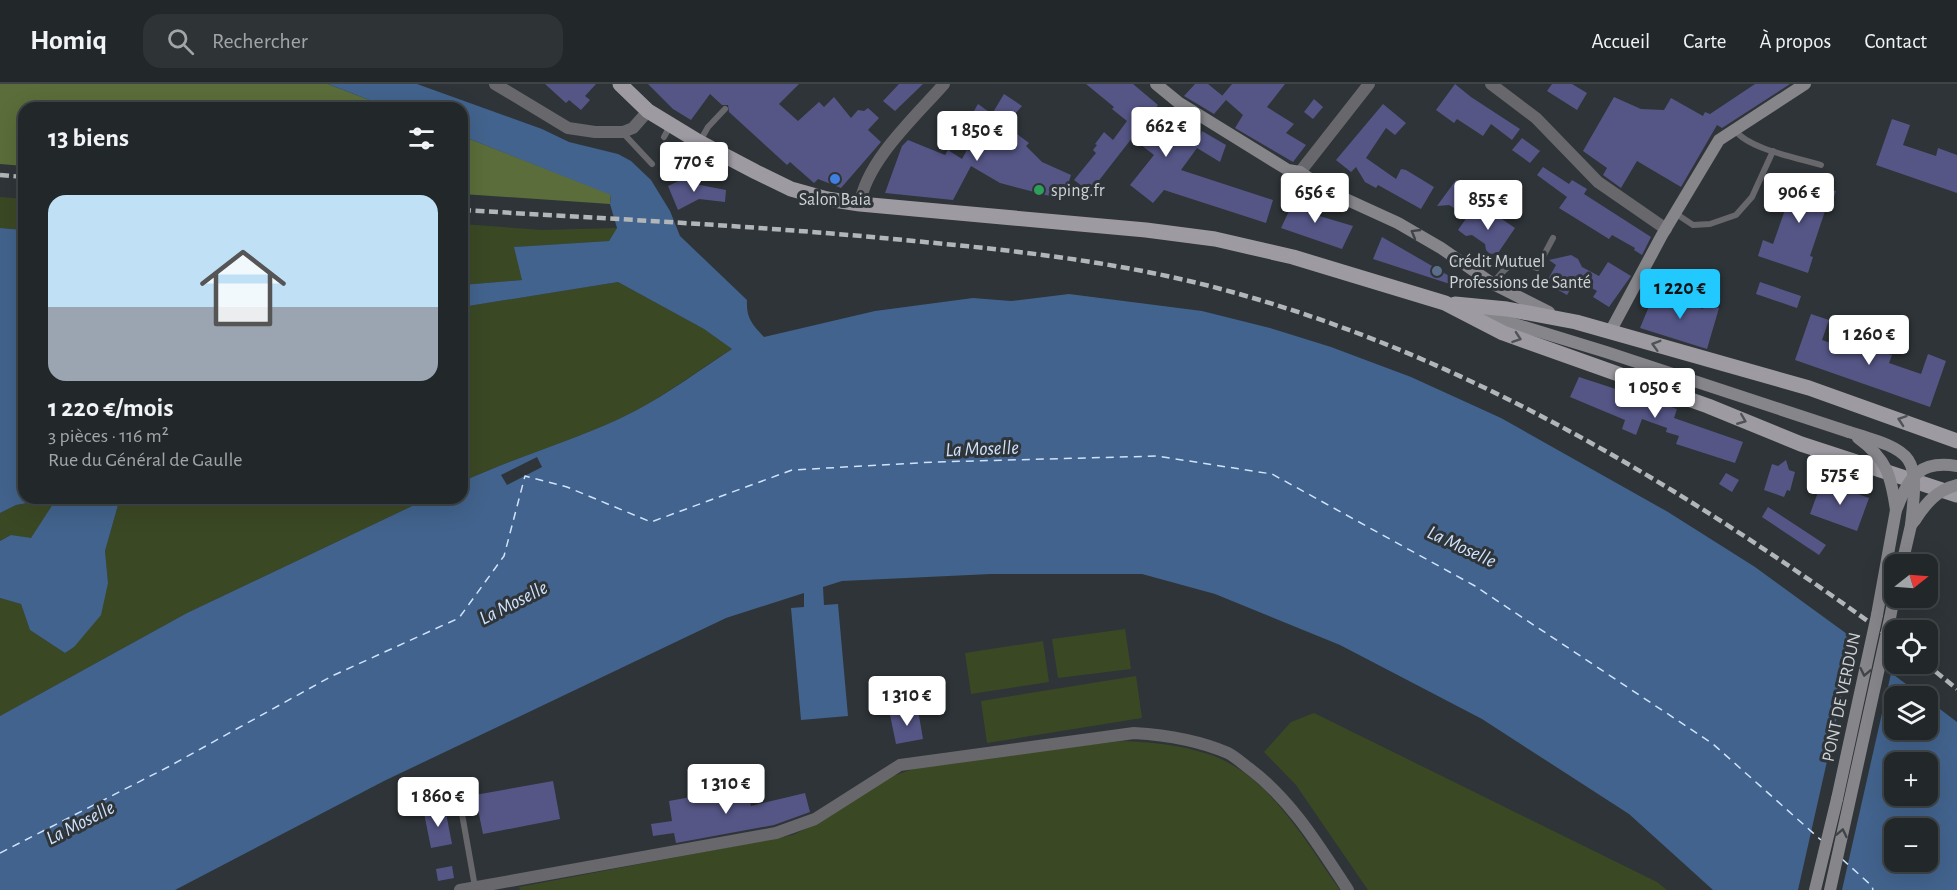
<!DOCTYPE html>
<html lang="fr">
<meta charset="utf-8">
<style>
:root{--surface:#22272a;--page:#2e3336;--text:#f1f3f6;--muted:#a2a5a8;--line:#3f4447;--accent:#22c9fe}
body{margin:0;font-family:"Alegreya Sans",sans-serif;background:var(--page);color:var(--text);height:100vh;display:flex;flex-direction:column;font-size:22px;white-space:nowrap}
*{box-sizing:border-box;margin:0}
p{font-size:20px;color:var(--muted)}
.icon{flex:none;width:33px;height:33px;fill:none;stroke:currentColor;stroke-width:2;stroke-linecap:round;stroke-linejoin:round}
.map{position:relative;flex:1;overflow:hidden}
.details{position:absolute;left:18px;top:18px;width:450px;height:402px;display:flex;flex-direction:column;background:var(--surface);border-radius:18px;box-shadow:0 6px 24px #0002,0 0 0 2px var(--line)}
.details>*{flex:none}
.needle{width:39px;rotate:73deg}
.buttons{position:absolute;left:1884px;top:470px;display:grid;gap:12px}
.buttons a{display:grid;place-items:center;width:54px;height:54px;border-radius:12px;background:var(--surface);box-shadow:0 6px 24px #0002,0 0 0 2px var(--line);font-size:30px}
.price{position:absolute;translate:-50% -51px;padding:0 14px;border-radius:6px;background:#fff;color:#222;font-size:20px;line-height:39px;filter:drop-shadow(0 2px 3px #0008)}
.price::after{content:'';position:absolute;left:50%;top:36px;width:18px;height:14px;margin-left:-9px;background:inherit;clip-path:polygon(0 0,100% 0,50% 100%)}
.price.current{background:var(--accent);color:#111}
ul{padding:0;list-style:none}
li{display:grid;align-content:center;gap:12px;height:318px;padding:0 30px}
li span{display:grid;place-items:center;height:186px;border-radius:18px;color:#555}
li>.icon{margin-inline-start:auto}
span .icon{width:108px;height:108px;fill:#fffc;stroke-width:1}
li b{font-size:26px}
h2{display:flex;justify-content:space-between;align-items:center;height:72px;padding:0 30px;font-size:26px}
header{display:flex;align-items:center;gap:36px;box-sizing:border-box;height:84px;padding:0 30px;background:var(--surface);border-bottom:2px solid var(--line)}
header strong{font-size:28px}
nav{display:flex;gap:33px;margin-inline-start:auto;font-size:21px}
.search{width:420px;height:54px;background:var(--page);display:flex;align-items:center;gap:15px;box-sizing:border-box;padding:0 21px;border-radius:18px;color:var(--muted);font-size:22px}
.map>svg:first-child{display:block}
.green{fill:#3b4824}
.forest{fill:#5b6d3a}
.water{fill:#42638d;fill-rule:evenodd}
.pier{fill:#2e3438}
.lines{fill:none;stroke-linecap:round;stroke-linejoin:round}
.ferry{stroke:#cfe3fe;stroke-width:1.5;stroke-dasharray:8 6;stroke-linecap:butt}
.building{fill:#555686}
.lane{stroke:#68676b;stroke-width:6}
.street{stroke:#68676b;stroke-width:12}
.secondary{stroke:#86858a;stroke-width:12}
.primary{stroke:#9d9ba1;stroke-width:15}
.rail{stroke:#b2b6b9;stroke-width:4.5;stroke-dasharray:9 4.5;stroke-linecap:butt}
.secondary-bridge{stroke:#86858a;stroke-width:12}
.oneway{stroke:#404448}
.oneway2{stroke:#4f5358}
.shop-dot{fill:#3f7fe0;stroke:#2e3438;stroke-width:2}
.leisure-dot{fill:#2e9e5b;stroke:#2e3438;stroke-width:2}
.service-dot{fill:#5c6f8a;stroke:#2e3438;stroke-width:2}
.labels{text-anchor:middle;stroke-width:6;stroke-linejoin:round;paint-order:stroke}
.poi-label{font-size:18px;fill:#ced2d5;stroke:#2e3438;text-anchor:start}
.street-label{font-size:18px;fill:#ced2d5;stroke:#2e3438}
.water-label{font-size:20px;font-style:italic;fill:#cfe3fe;stroke:#2e3438}
</style>
<header>
<strong>Homiq</strong>
<div class="search"><svg class="icon" aria-label="search" viewBox="0 0 24 24"><circle cx="10" cy="10" r="6"/><path d="M15 15l6 6"/></svg>Rechercher</div>
<nav><a>Accueil</a><a>Carte</a><a>À propos</a><a>Contact</a></nav>
</header>
<div class="map">
<svg width="1957" height="806" viewBox="0 0 1957 806">
<rect width="100%" height="100%" fill="#2e3438"/>
<!-- green -->
<g class="green">
<path d="M 0,113 L 24,115 L 24,146 L 0,144 Z"/>
<path d="M 462,140 L 542,146 L 617,144 L 609,157 L 515,163 L 523,196 L 462,201 Z"/>
<path d="M 618,198 L 704,245 L 732,265 C 700,285 669,309 635,327 C 580,356 519,371 462,398 L 462,223 Z"/>
<path d="M 40,414 L 60,414 L 55,418 L 31,455 L 11,451 L 0,457 L 0,429 L 16,421 L 38,417 Z"/>
<path d="M 120,414 L 429,414 L 187,529 L 0,632 L 0,514 L 21,520 L 30,546 L 65,569 L 74,563 L 108,499 L 105,467 Z"/>
<path d="M 1125,545 L 1131,585 L 1058,594 L 1052,555 Z"/>
<path d="M 1043,557 L 1049,598 L 971,610 L 965,569 Z"/>
<path d="M 1136,592 L 1142,634 L 987,659 L 981,617 Z"/>
<path d="M 1314,629 L 1657,798 L 1667,806 L 1368,806 L 1296,701 L 1264,668 L 1291,638 Z"/>
<path d="M 1123,657 C 1152,658 1180,661 1208,670 C 1268,689 1306,758 1340,806 L 520,806 L 519,803 L 793,751 L 818,739 L 887,694 L 916,684 L 1035,667 Z"/>
</g>
<!-- forest -->
<g class="forest">
<path d="M 0,0 L 328,0 L 390,24 L 24,24 L 24,82 L 0,80 Z"/>
<path d="M 462,52 L 611,110 L 610,120 L 462,110 Z"/>
</g>
<!-- water -->
<g class="water">
<path d="M 328,0 L 417,0 L 542,45 L 569,58 L 618,70 L 631,77 L 651,96 L 670,127 L 680,152 L 747,216 C 746,234 752,240 764,253 L 875,227 L 973,214 L 1011,217 L 1069,210 L 1202,227 L 1270,244 L 1331,263 L 1411,293 L 1501,334 L 1668,428 L 1755,483 L 1847,550 L 1890,588 L 1922,612 L 1894,612 L 1894,645 L 1928,645 L 1928,616 L 1957,638 L 1957,806 L 1713,806 L 1629,730 L 1482,635 L 1340,561 L 1215,510 L 1142,490 L 991,490 L 842,497 L 823,503 L 824,521 L 838,520 L 848,632 L 801,636 L 791,524 L 804,523 L 804,509 L 726,534 L 384,697 L 175,806 L 0,806 L 0,632 L 187,529 L 429,414 L 462,414 L 462,398 C 519,371 579,356 635,327 C 669,309 700,286 732,265 L 704,245 L 618,198 L 462,223 L 462,201 L 522,196 L 514,163 L 609,157 L 617,144 L 610,120 L 611,111 L 462,52 L 462,24 L 390,24 ZM 1894,678 L 1928,678 L 1928,711 L 1894,711 ZM 1894,744 L 1928,744 L 1928,777 L 1894,777 Z"/>
<path d="M 0,144 L 24,146 L 24,414 L 40,414 L 38,417 L 16,421 L 0,429 Z"/>
<path d="M 60,414 L 120,414 L 105,467 L 108,499 L 101,531 L 74,563 L 65,569 L 30,546 L 21,520 L 0,514 L 0,457 L 11,451 L 31,454 L 55,417 Z"/>
</g>
<!-- pier -->
<g class="pier">
<path d="M 537,373 L 542,383 L 507,401 L 501,391 Z"/>
<path d="M 1855,553 L 1892,585 L 1842,806 L 1798,806 Z"/>
</g>
<g class="lines">
<!-- ferry -->
<g class="ferry">
<path d="M 0,769 L 168,683 L 332,592 L 459,534 L 504,472 L 525,392 L 567,403 L 651,438 L 792,386 L 935,378 L 1157,372 L 1272,390 L 1475,502 L 1713,660 L 1821,756"/>
<path d="M 1842,775 L 1872,802 L 1873,806"/>
</g>
</g>
<!-- building -->
<g class="building">
<path d="M 545,0 L 596,0 L 585,12 L 590,16 L 581,26 L 569,16 L 566,19 Z"/>
<path d="M 648,0 L 799,0 L 779,20 L 798,37 L 819,18 L 824,23 L 834,13 L 851,34 L 858,26 L 864,27 L 868,24 L 879,34 L 868,46 L 881,58 L 841,104 L 818,95 L 814,99 L 790,78 L 787,81 L 729,28 L 728,21 L 722,21 L 710,10 L 691,36 L 673,25 Z"/>
<path d="M 899,0 L 923,0 L 895,27 L 883,17 Z"/>
<path d="M 1086,0 L 1133,0 L 1158,21 L 1140,44 L 1162,61 L 1180,37 L 1200,53 L 1202,47 L 1226,61 L 1220,78 L 1197,64 L 1181,86 L 1273,116 L 1266,139 L 1164,106 L 1153,119 L 1130,101 L 1154,71 L 1132,54 L 1090,108 L 1074,96 L 1096,69 L 1093,66 L 1097,61 L 1095,60 L 1104,48 L 1113,56 L 1127,37 L 1112,25 L 1114,23 Z"/>
<path d="M 1195,0 L 1208,0 L 1224,13 L 1222,12 L 1232,0 L 1285,0 L 1267,23 L 1294,40 L 1286,49 L 1306,61 L 1293,78 L 1235,44 L 1243,31 L 1226,16 L 1214,30 L 1184,12 Z"/>
<path d="M 1455,0 L 1471,13 L 1520,45 L 1512,56 L 1491,40 L 1483,52 L 1457,35 L 1454,39 L 1436,26 Z"/>
<path d="M 1552,0 L 1572,0 L 1587,9 L 1577,26 L 1547,7 Z"/>
<path d="M 1755,0 L 1790,0 L 1722,44 L 1717,41 L 1681,103 L 1637,77 L 1621,104 L 1603,91 L 1607,84 L 1583,67 L 1614,13 L 1641,25 L 1664,26 L 1671,14 L 1703,32 L 1705,28 L 1710,30 Z"/>
<path d="M 1004,10 L 1022,22 L 1005,41 L 1029,59 L 1026,62 L 1042,78 L 1071,91 L 1064,113 L 1062,113 L 1061,115 L 1000,99 L 971,82 L 953,116 L 885,109 L 902,62 L 908,56 L 945,71 L 948,66 L 962,75 L 967,66 L 969,67 L 981,44 L 982,39 L 971,32 L 978,20 L 992,30 Z"/>
<path d="M 1314,15 L 1323,23 L 1313,35 L 1304,28 Z"/>
<path d="M 1383,20 L 1406,39 L 1395,51 L 1386,44 L 1366,74 L 1396,95 L 1401,85 L 1406,86 L 1434,103 L 1421,125 L 1378,101 L 1376,104 L 1365,98 L 1356,83 L 1351,88 L 1336,76 Z"/>
<path d="M 1892,35 L 1910,41 L 1903,61 L 1936,72 L 1938,64 L 1957,71 L 1957,109 L 1876,81 Z"/>
<path d="M 1522,54 L 1540,67 L 1530,79 L 1512,66 Z"/>
<path d="M 1543,83 L 1569,100 L 1572,96 L 1587,105 L 1584,110 L 1651,153 L 1642,171 L 1634,166 L 1635,164 L 1612,151 L 1609,155 L 1559,124 L 1567,113 L 1537,91 Z"/>
<path d="M 1786,90 L 1836,107 L 1831,123 L 1827,121 L 1810,172 L 1813,173 L 1808,189 L 1758,172 L 1763,156 L 1773,160 L 1791,109 L 1781,105 Z"/>
<path d="M 685,94 L 695,100 L 726,106 L 725,118 L 699,115 L 678,126 L 668,102 Z"/>
<path d="M 1456,96 L 1470,106 L 1456,125 L 1449,121 L 1437,122 Z"/>
<path d="M 1298,108 L 1312,116 L 1306,128 L 1353,142 L 1342,165 L 1281,144 Z"/>
<path d="M 1472,126 L 1483,134 L 1486,129 L 1494,134 L 1496,131 L 1515,144 L 1498,169 L 1490,170 L 1486,166 L 1485,160 L 1472,151 L 1466,152 L 1458,146 Z"/>
<path d="M 1382,153 L 1458,197 L 1456,202 L 1373,175 Z"/>
<path d="M 1571,171 L 1578,175 L 1582,183 L 1599,192 L 1608,178 L 1631,192 L 1609,223 L 1593,213 L 1597,207 L 1576,195 L 1567,211 L 1546,199 L 1556,181 L 1549,176 Z"/>
<path d="M 1760,198 L 1801,212 L 1797,224 L 1756,210 Z"/>
<path d="M 1657,203 L 1670,207 L 1668,213 L 1703,225 L 1705,220 L 1719,224 L 1707,265 L 1640,244 Z"/>
<path d="M 1811,230 L 1829,236 L 1822,256 L 1854,267 L 1857,259 L 1868,263 L 1869,260 L 1876,262 L 1882,265 L 1881,268 L 1892,271 L 1889,279 L 1921,290 L 1928,270 L 1946,277 L 1930,323 L 1795,276 Z"/>
<path d="M 1579,293 L 1677,325 L 1674,334 L 1743,358 L 1735,379 L 1676,360 L 1679,352 L 1666,348 L 1667,344 L 1642,335 L 1636,351 L 1622,345 L 1625,336 L 1570,313 Z"/>
<path d="M 1786,376 L 1789,386 L 1795,388 L 1790,407 L 1787,406 L 1784,413 L 1764,406 L 1772,380 L 1778,382 Z"/>
<path d="M 1726,389 L 1739,396 L 1732,408 L 1719,400 Z"/>
<path d="M 1822,397 L 1869,414 L 1857,447 L 1810,430 Z"/>
<path d="M 1768,423 L 1826,461 L 1819,471 L 1762,433 Z"/>
<path d="M 918,626 L 923,655 L 896,660 L 890,631 Z"/>
<path d="M 553,697 L 560,735 L 483,750 L 475,711 Z"/>
<path d="M 747,703 L 751,722 L 805,709 L 810,728 L 774,741 L 676,759 L 674,749 L 653,752 L 651,740 L 672,737 L 669,717 Z"/>
<path d="M 445,724 L 452,760 L 431,764 L 424,729 Z"/>
<path d="M 452,782 L 454,794 L 438,797 L 436,785 Z"/>
</g>
<g class="lines">
<!-- lane -->
<g class="lane">
<path d="M 1735,46 C 1748,65 1798,74 1821,81"/>
<path d="M 623,49 L 652,80"/>
<path d="M 664,53 L 670,42"/>
<path d="M 700,57 L 708,43 L 725,25"/>
<path d="M 1675,129 L 1693,141 L 1710,140 L 1736,131 L 1752,113 L 1773,67"/>
<path d="M 1493,199 C 1508,181 1514,172 1537,184 L 1553,154"/>
<path d="M 431,717 L 459,713 L 475,803"/>
</g>
<!-- street -->
<g class="street">
<path d="M 495,0 L 568,44 L 595,48 L 623,48 L 633,44 L 648,27"/>
<path d="M 1491,0 L 1536,34 L 1598,98 L 1666,145"/>
<path d="M 1300,88 L 1369,0"/>
<path d="M 860,120 C 866,77 916,32 944,0"/>
<path d="M 460,806 L 776,749 L 815,735 L 900,681 L 1134,649 C 1166,651 1198,656 1228,669 C 1236,673 1243,680 1250,685 C 1292,717 1319,762 1348,806"/>
</g>
<!-- secondary -->
<g class="secondary">
<path d="M 1156,0 L 1178,18 L 1288,86 L 1300,88 L 1328,107 L 1398,139 L 1441,164 L 1493,200 L 1549,228"/>
<path d="M 1469,226 L 1606,268 L 1849,348"/>
<path d="M 1610,248 L 1662,151 L 1719,56 L 1805,0"/>
<path d="M 1902,480 L 1911,441 L 1915,436"/>
<path d="M 1877,531 L 1896,426"/>
<path d="M 1890,534 L 1894,513"/>
<path d="M 1815,806 L 1837,715"/>
</g>
<!-- primary -->
<g class="primary">
<path d="M 620,0 L 648,27 L 699,58 L 756,88 L 791,105 L 827,115 L 860,120 L 1146,146 L 1215,155 L 1293,173 L 1445,219 L 1503,249 L 1708,322 L 1801,360 L 1957,411"/>
<path d="M 1455,220 L 1507,225 L 1576,238 L 1809,304 L 1957,357"/>
</g>
<!-- rail -->
<g class="rail">
<path d="M 0,91 L 24,93"/>
<path d="M 462,126 C 613,135 764,142 914,157 C 1021,167 1128,179 1232,208 C 1475,275 1692,409 1894,556"/>
<path d="M 1925,579 L 1957,605"/>
</g>
<!-- secondary-bridge -->
<g class="secondary-bridge">
<path d="M 1849,348 C 1916,368 1919,371 1911,441"/>
<path d="M 1858,354 C 1887,375 1891,392 1896,426"/>
<path d="M 1897,424 C 1909,392 1920,376 1957,382"/>
<path d="M 1915,436 C 1926,419 1937,406 1957,401"/>
<path d="M 1837,715 L 1877,531"/>
<path d="M 1830,806 L 1890,534"/>
</g>
</g>
<!-- one-way arrows -->
<defs><path id="oneway-chevron" d="M-2-3.5L2.5 0L-2 3.5" fill="none" stroke-width="1.6" stroke-linecap="round" stroke-linejoin="round" transform="scale(1.5)"/></defs>
<g class="oneway">
<use href="#oneway-chevron" transform="translate(1415 149) rotate(-150)"/>
<use href="#oneway-chevron" transform="translate(1865 588) rotate(102)"/>
<use href="#oneway-chevron" transform="translate(1842 749) rotate(-78)"/>
</g>
<g class="oneway2">
<use href="#oneway-chevron" transform="translate(1517 254) rotate(19)"/>
<use href="#oneway-chevron" transform="translate(1656 261) rotate(-164)"/>
<use href="#oneway-chevron" transform="translate(1742 336) rotate(22)"/>
<use href="#oneway-chevron" transform="translate(1902 336) rotate(-161)"/>
</g>
<!-- markers -->
<circle class="shop-dot" cx="835" cy="95" r="6"/>
<circle class="leisure-dot" cx="1039" cy="106" r="6"/>
<circle class="service-dot" cx="1437" cy="187" r="6"/>
<g class="labels">
<!-- poi labels -->
<g class="poi-label">
<text x="1051" y="112">sping.fr</text>
<text x="835" y="121" text-anchor="middle">Salon Baia</text>
<text x="1449" y="183">Crédit Mutuel<tspan x="1449" dy="21">Professions de Santé</tspan></text>
</g>
<!-- street labels -->
<g class="street-label">
<text transform="translate(1841 613) rotate(-78)" y="6">PONT DE VERDUN</text>
</g>
<!-- water labels -->
<g class="water-label">
<text transform="translate(982 364) rotate(-2)" y="7">La Moselle</text>
<text transform="translate(1462 462) rotate(25)" y="7">La Moselle</text>
<text transform="translate(513 518) rotate(-27)" y="7">La Moselle</text>
<text transform="translate(80 738) rotate(-27)" y="7">La Moselle</text>
</g>
</g>
</svg>
<div class="buttons">
<a><svg class="needle" viewBox="-14 -14 28 28"><path d="M0-13l5 13h-10z" fill="#e53935"/><path d="M0 13l5-13h-10z" fill="#a2a5a8"/></svg></a>
<a><svg class="icon" aria-label="locate" viewBox="0 0 24 24"><circle cx="12" cy="12" r="6"/><path d="M12 2v4M12 18v4M2 12h4M18 12h4"/></svg></a>
<a><svg class="icon" aria-label="layers" viewBox="0 0 24 24"><path d="M12 4l9 5-9 5-9-5zM3 14l9 5 9-5"/></svg></a>
<a>+</a>
<a>−</a>
</div>
<b class="price" style="left:1166px;top:74px">662 €</b>
<b class="price" style="left:977px;top:78px">1 850 €</b>
<b class="price" style="left:694px;top:109px">770 €</b>
<b class="price" style="left:1315px;top:140px">656 €</b>
<b class="price" style="left:1799px;top:140px">906 €</b>
<b class="price" style="left:1488px;top:147px">855 €</b>
<b class="price current" style="left:1680px;top:236px">1 220 €</b>
<b class="price" style="left:1869px;top:282px">1 260 €</b>
<b class="price" style="left:1655px;top:335px">1 050 €</b>
<b class="price" style="left:1840px;top:422px">575 €</b>
<b class="price" style="left:907px;top:643px">1 310 €</b>
<b class="price" style="left:726px;top:731px">1 310 €</b>
<b class="price" style="left:438px;top:744px">1 860 €</b>
<section class="details">
<h2>13 biens<svg class="icon" aria-label="filters" viewBox="0 0 24 24"><path d="M4 7h16M4 17h16"/><circle cx="9" cy="7" r="2"/><circle cx="15" cy="17" r="2"/></svg></h2>
<ul>
<li><span style="background:linear-gradient(#bfe0f5 60%,#9aa5b1 0)"><svg class="icon" aria-label="home" viewBox="0 0 24 24"><path d="M3 11l9-7 9 7M6 9v11h12V9"/></svg></span><div><b>1 220 €/mois</b><p>3 pièces · 116 m²</p><p>Rue du Général de Gaulle</p></div></li>
</ul>
</section>
</div>
